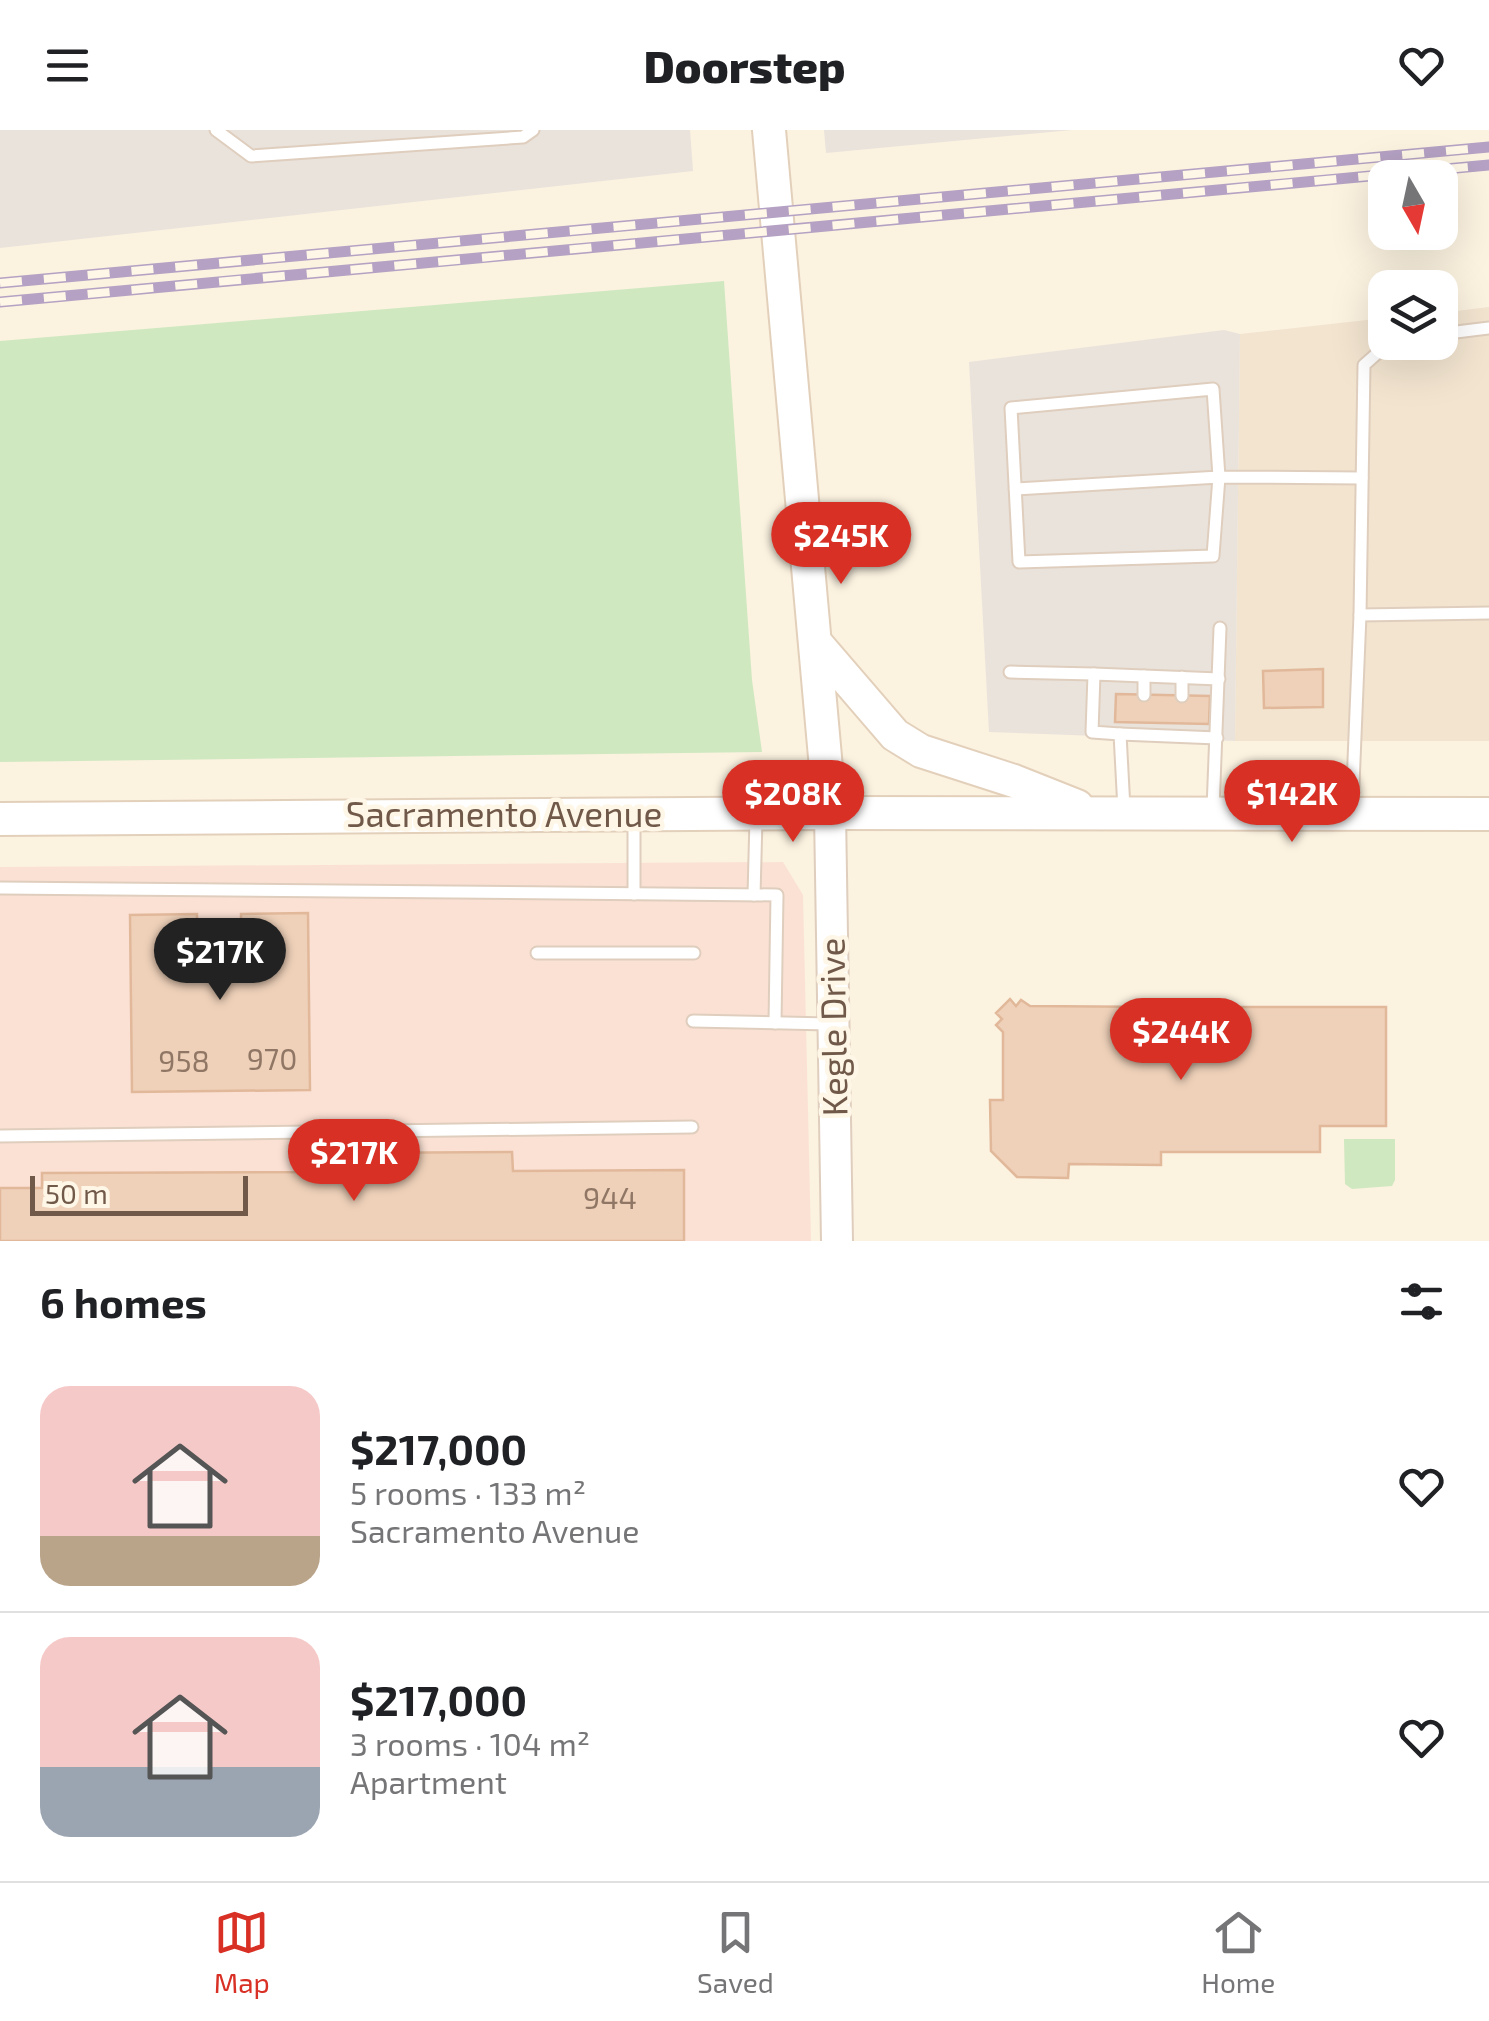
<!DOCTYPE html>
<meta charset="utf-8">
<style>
:root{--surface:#fff;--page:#f6f6f6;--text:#202124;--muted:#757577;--line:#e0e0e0;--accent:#d93025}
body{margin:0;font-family:"Exo 2",sans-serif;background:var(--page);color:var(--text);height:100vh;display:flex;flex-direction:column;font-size:38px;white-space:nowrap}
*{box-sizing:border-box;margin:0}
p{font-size:32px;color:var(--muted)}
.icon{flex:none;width:55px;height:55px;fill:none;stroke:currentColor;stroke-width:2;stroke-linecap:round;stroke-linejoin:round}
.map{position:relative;height:1111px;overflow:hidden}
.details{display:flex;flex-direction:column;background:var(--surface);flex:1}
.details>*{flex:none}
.needle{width:65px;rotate:171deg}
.fabs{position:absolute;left:1368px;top:30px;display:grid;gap:20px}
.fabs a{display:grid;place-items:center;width:90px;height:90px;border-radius:20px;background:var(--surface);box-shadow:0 10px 40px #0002;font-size:50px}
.scale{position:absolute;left:30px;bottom:25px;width:218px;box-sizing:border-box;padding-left:10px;border:5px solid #715949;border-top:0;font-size:28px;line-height:35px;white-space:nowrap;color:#715949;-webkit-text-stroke:8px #fef6e6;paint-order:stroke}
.price{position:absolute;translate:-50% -85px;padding:0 22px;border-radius:35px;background:var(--accent);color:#fff;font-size:32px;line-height:65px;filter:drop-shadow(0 2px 5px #0008)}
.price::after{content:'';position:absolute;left:50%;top:60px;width:30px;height:22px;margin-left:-15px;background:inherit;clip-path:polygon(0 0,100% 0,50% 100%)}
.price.current{background:#222;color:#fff}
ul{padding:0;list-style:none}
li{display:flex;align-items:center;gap:30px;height:250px;padding:0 40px}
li+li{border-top:2px solid var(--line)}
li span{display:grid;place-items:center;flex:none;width:280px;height:200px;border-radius:30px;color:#555}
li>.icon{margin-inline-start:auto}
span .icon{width:120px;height:120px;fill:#fffc;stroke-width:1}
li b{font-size:42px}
h2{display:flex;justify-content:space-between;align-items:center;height:120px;padding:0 40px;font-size:42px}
header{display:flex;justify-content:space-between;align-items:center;height:130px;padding:0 40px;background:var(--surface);font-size:45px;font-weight:800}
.tab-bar{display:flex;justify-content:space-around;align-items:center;height:140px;border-top:2px solid var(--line);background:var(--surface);font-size:28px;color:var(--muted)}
.tab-bar a{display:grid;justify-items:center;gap:5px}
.tab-bar .current{color:var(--accent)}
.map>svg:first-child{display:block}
.residential{fill:#f2e4cf}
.commercial{fill:#fbe1d4}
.industrial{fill:#eae3dc}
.green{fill:#cfe8c0}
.building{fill:#efd1b9;stroke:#e1b89a;stroke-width:2.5}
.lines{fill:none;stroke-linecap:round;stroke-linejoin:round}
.service-casing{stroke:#dfcebd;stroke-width:15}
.tertiary-casing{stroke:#dfcebd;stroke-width:34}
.secondary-casing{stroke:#e3d0bb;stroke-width:36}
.service{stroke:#fff;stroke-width:11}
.tertiary{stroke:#fff;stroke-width:30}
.secondary{stroke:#fff;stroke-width:32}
.rail-casing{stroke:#b4a1c3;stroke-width:11}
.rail{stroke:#fef6e6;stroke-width:8;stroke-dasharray:22;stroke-linecap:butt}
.labels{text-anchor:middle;stroke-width:9;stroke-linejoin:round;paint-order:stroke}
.number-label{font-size:30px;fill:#907765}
.street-label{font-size:35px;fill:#715949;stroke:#fef6e6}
</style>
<header><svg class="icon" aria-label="menu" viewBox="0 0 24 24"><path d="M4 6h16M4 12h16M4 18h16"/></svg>Doorstep<svg class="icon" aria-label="heart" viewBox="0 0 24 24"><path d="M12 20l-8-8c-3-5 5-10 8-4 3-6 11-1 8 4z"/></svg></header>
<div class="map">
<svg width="1489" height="1111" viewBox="0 0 1489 1111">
<rect width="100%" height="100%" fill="#fbf2e0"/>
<!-- residential -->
<path class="residential" d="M 1489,177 L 1489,611 L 1235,611 L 1240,204 L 1385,188 L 1385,212 L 1440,212 L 1440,183 Z"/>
<!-- commercial -->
<path class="commercial" d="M 783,732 L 803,765 L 811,1111 L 0,1111 L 0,737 Z"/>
<!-- industrial -->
<g class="industrial">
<path d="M 0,0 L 690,0 L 693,41 L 0,118 Z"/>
<path d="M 824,0 L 1072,0 L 826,23 Z"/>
<path d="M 1224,200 L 1240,204 L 1235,611 L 989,602 L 969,232 Z"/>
</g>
<!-- green -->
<g class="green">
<path d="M 724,151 L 752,550 L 762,622 L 0,632 L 0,211 Z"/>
<path d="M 1344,1009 L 1395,1009 L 1395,1050 L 1392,1056 L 1352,1059 L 1345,1054 Z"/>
</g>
<!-- building -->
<g class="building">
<path d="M 1323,539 L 1323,577 L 1264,578 L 1263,541 Z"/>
<path d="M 1116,564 L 1210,566 L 1209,594 L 1115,592 Z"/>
<path d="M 308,783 L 310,960 L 132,962 L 130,785 L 197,784 L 197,791 L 241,790 L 241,784 Z"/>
<path d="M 1010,869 L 1016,876 L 1021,870 L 1030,876 L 1161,877 L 1161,889 L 1215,890 L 1214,877 L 1386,877 L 1386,996 L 1320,996 L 1320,1022 L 1161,1022 L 1161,1035 L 1069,1034 L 1068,1048 L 1017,1047 L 991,1021 L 990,970 L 1003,970 L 1003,902 L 996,895 L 1002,889 L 996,883 Z"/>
<path d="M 512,1022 L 513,1041 L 684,1040 L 684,1111 L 0,1111 L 0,1058 L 42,1058 L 42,1043 L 348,1042 L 348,1023 Z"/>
</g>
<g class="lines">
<!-- service casing -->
<g class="service-casing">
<g id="service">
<path d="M 216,0 L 251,26 L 523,7 L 533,0"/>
<path d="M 1440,204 L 1489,198"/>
<path d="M 1015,359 L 1219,347 L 1213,426 L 1019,432 L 1011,278 L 1213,259 L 1219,347 L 1362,348"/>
<path d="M 1360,485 L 1489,483"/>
<path d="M 1010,542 L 1094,544"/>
<path d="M 1144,565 L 1144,546"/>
<path d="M 1182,566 L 1182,547"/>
<path d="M 1120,604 L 1217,608"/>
<path d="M 1124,679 L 1120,604 L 1092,602 L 1094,544 L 1219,549"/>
<path d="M 1213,679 L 1220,498"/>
<path d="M 1352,679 L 1360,485 L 1364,235 L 1390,212"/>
<path d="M 634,688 L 634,764"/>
<path d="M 0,758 L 777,765 L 775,893"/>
<path d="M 754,765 L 756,689"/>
<path d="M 537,823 L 694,823"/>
<path d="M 693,891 L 829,894"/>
<path d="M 0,1006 L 692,997"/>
</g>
</g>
<!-- tertiary casing -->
<g class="tertiary-casing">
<path id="tertiary" d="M 830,683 L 837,1111"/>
</g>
<!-- secondary casing -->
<g class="secondary-casing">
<g id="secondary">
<path d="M 769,0 L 830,683"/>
<path d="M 815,512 L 895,605 L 921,621 L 1014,651 L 1077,676"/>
<path d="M 0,689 L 830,683 L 1489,684"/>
</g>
</g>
<!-- service -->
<use href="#service" class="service"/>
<!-- tertiary -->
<use href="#tertiary" class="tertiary"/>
<!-- secondary -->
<use href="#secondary" class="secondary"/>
<!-- rail casing -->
<g class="rail-casing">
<g id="rail">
<path d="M 0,153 L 1489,17"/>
<path d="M 0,172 L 1489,35"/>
</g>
</g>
<!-- rail -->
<use href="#rail" class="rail"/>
</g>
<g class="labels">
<!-- number labels -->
<g class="number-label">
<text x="272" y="940">970</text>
<text x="184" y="942">958</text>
<text x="610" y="1079">944</text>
</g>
<!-- street labels -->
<g class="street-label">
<text x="504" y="697">Sacramento Avenue</text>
<text transform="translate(834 897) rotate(-91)" y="12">Kegle Drive</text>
</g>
</g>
</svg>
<div class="fabs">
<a><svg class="needle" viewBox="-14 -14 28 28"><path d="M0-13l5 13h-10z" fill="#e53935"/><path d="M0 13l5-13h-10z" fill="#757577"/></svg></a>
<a><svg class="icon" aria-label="layers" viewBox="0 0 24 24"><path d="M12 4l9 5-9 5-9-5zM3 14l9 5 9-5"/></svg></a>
</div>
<div class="scale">50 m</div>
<b class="price" style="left:841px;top:457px">$245K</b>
<b class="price" style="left:793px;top:715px">$208K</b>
<b class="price" style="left:1292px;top:715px">$142K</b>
<b class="price current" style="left:220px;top:873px">$217K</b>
<b class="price" style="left:1181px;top:953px">$244K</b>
<b class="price" style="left:354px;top:1074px">$217K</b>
</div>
<section class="details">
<h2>6 homes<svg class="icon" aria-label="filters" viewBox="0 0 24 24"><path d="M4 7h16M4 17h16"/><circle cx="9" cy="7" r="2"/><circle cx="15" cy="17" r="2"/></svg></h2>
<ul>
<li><span style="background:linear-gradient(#f6c9c9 75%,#b9a48a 0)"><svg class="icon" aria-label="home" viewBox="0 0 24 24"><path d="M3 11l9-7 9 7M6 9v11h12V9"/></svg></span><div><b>$217,000</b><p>5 rooms · 133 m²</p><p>Sacramento Avenue</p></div><svg class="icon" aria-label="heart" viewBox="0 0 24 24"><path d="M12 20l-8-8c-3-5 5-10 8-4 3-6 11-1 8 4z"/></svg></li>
<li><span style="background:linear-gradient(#f6c9c9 65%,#9aa5b1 0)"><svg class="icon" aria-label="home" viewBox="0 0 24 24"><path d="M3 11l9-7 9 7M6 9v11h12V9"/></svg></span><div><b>$217,000</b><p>3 rooms · 104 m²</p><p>Apartment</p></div><svg class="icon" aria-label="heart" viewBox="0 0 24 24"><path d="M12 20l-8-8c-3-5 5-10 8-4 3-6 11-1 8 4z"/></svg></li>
</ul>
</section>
<nav class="tab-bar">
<a class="current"><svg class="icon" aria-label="map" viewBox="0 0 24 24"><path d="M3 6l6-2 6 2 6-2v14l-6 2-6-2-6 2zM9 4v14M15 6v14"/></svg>Map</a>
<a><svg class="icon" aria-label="saved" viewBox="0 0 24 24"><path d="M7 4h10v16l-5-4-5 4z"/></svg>Saved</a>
<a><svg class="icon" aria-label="home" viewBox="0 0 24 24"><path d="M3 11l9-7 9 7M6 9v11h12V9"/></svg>Home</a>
</nav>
